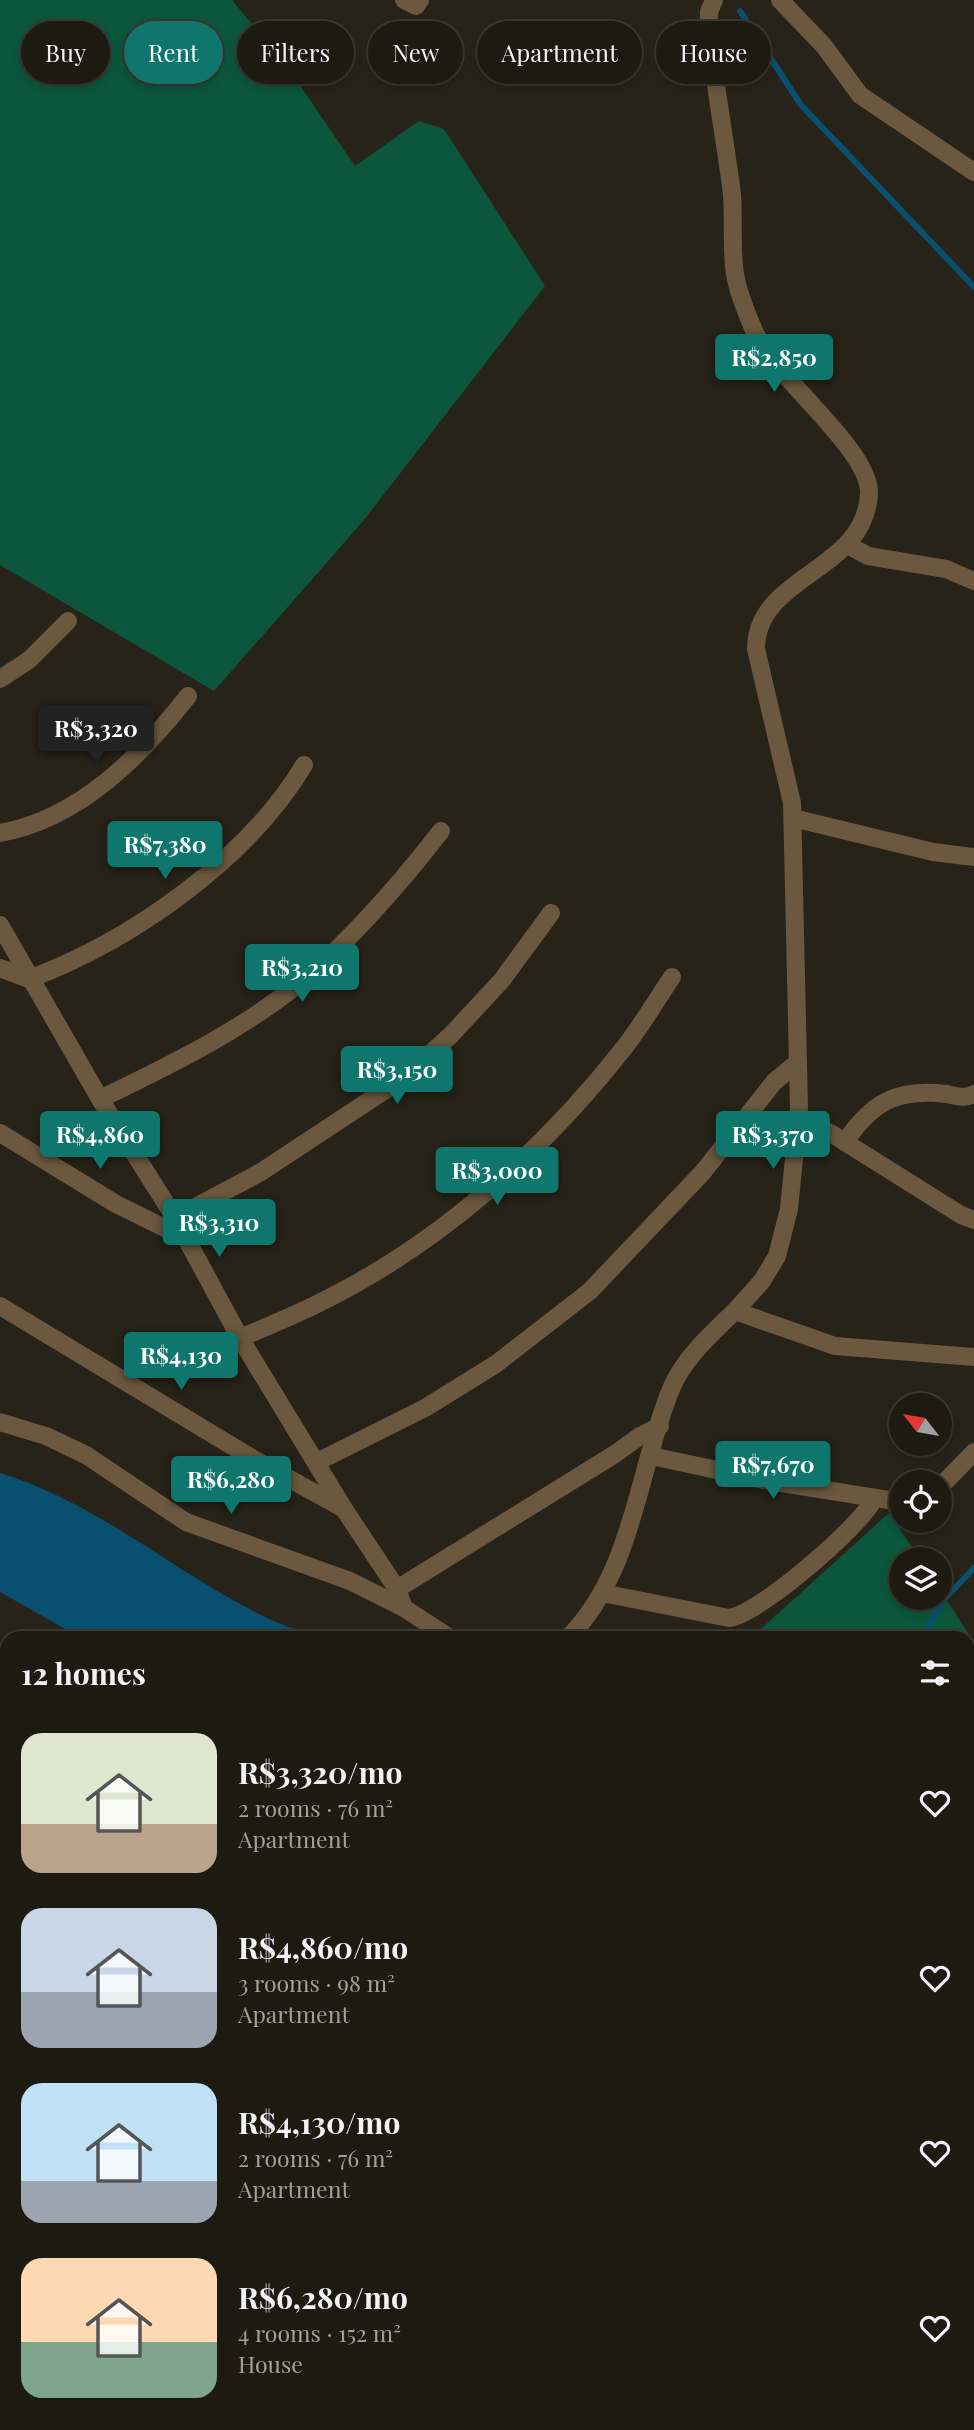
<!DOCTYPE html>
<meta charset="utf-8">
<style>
:root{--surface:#1d1a12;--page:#25231b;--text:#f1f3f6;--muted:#a0a19f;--line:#3b3832;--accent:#0f766e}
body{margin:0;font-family:"Playfair Display",serif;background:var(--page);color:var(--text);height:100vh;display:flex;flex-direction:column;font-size:26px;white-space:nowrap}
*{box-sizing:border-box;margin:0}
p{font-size:23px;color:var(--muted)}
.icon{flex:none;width:38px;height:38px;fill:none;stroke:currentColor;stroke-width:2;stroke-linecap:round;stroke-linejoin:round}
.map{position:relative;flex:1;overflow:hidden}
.drawer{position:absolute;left:0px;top:1631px;width:975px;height:800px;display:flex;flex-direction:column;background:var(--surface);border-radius:21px 21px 0 0;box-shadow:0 4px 10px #0003,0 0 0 2px var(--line)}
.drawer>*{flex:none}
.banner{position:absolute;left:21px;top:21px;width:933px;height:63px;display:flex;gap:14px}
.needle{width:46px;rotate:301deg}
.fabs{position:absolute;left:889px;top:1393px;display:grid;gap:14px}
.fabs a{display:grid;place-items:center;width:63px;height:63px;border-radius:50%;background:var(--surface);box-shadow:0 4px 10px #0003,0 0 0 2px var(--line);font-size:35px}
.price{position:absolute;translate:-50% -60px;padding:0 16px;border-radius:7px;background:var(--accent);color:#fff;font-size:23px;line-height:46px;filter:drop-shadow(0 2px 4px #0008)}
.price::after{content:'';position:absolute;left:50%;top:42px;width:21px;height:16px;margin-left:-10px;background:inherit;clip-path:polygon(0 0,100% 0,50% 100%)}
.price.active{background:#222;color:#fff}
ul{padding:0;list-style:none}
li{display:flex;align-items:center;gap:21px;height:175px;padding:0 21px}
li span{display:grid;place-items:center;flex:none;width:196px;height:140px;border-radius:21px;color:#555}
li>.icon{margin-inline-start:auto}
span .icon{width:84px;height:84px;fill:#fffc;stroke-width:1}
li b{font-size:30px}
h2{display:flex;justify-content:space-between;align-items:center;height:84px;padding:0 21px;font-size:30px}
.pill{padding:0 24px;border-radius:32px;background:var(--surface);box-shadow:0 4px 10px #0003,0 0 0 2px var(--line);font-size:24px;line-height:63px}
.pill.active{background:var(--accent);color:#fff}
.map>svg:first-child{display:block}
.green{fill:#0c563d}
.water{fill:#095070}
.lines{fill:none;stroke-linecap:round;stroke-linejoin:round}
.stream{stroke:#095070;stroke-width:6}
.street{stroke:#6b583e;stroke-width:18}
.primary{stroke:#b28c53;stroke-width:18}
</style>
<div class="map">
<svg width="974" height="2430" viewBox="0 0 974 2430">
<rect width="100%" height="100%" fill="#272318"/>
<!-- green -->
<g class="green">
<path d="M 0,0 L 232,0 L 286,65 L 355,166 L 419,121 L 444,129 L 545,286 L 364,520 L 214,691 L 0,565 Z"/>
<path d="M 889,1513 L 920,1559 L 901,1559 L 901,1598 L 940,1598 L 940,1590 L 974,1642 L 974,2430 L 500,2430 L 497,2424 L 968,2424 L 968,1638 L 751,1638 Z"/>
</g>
<!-- water -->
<path class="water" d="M 0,1473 C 101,1504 175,1574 269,1619 C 286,1627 306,1632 325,1638 L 81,1638 L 0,1592 Z"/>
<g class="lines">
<!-- stream -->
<g class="stream">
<path d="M 740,11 L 801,105 L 974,287"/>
<path d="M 923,1638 L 941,1603 L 974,1568"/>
<path d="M 968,2006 L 974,2005"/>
<path d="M 513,2424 L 517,2430"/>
<path d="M 644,2430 L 646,2424"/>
</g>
<!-- street -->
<g class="street">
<path d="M 404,0 L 416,6 L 420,0"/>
<path d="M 714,0 L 709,12 L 709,31 C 715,86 725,140 732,194 C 734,221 731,248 735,274 C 738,293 748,317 756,335 C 777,379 870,450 869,493 C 866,572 756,575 756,649 L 792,803 L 799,1108 L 789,1209 L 777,1256 L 762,1281 L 735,1311 L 835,1346 L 974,1357"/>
<path d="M 780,0 L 824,46 L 860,95 L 974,172"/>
<path d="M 848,545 L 868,556 L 946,569 L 974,581"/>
<path d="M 0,679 L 29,660 L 68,621"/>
<path d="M 793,818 L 933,852 L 974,857"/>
<path d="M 0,833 C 79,819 141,756 188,696"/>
<path d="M 0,925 L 100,1099 L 175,1218 L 240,1338 L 344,1509 L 397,1589 L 404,1608"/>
<path d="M 0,968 L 29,979 C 131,941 248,859 304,765"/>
<path d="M 100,1099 C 170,1065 243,1030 303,980 C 355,936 399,885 441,831"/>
<path d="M 798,1118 L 832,1134 L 961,1215 L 974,1220"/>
<path d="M 0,1133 L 116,1204 L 185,1238"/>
<path d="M 845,1142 C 872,1102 897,1088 947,1094 C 957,1096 965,1099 974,1094"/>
<path d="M 175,1218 L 261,1172 L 405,1077 L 451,1035 L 502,980 L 551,913"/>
<path d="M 0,1306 L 252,1458 L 344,1509"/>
<path d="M 240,1338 C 268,1326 296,1315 323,1301 C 440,1243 543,1151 624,1048 C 641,1026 656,1001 672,977"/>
<path d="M 0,1422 L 46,1436 L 86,1455 L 186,1522 L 350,1581 L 404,1608 L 450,1638"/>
<path d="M 651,1456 L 769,1481 L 901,1502"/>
<path d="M 317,1462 L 425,1408 L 496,1364 L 590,1291 L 703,1172 L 774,1082 L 798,1062"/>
<path d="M 940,1487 L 974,1452"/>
<path d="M 397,1589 L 615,1454 L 640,1436 L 660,1426"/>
<path d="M 602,1593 L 729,1618 C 758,1615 860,1527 874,1499"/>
<path d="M 568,1638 C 634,1571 637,1472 671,1389 C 683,1359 712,1333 735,1311"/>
<path d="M 0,1757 L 7,1763"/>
</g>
<!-- primary -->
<g class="primary">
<path d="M 0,1860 L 7,1866"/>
<path d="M 425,2424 L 428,2430"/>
</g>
</g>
</svg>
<div class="fabs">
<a><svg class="needle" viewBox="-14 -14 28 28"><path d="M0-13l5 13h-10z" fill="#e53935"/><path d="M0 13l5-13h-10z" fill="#a0a19f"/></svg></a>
<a><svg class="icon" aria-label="locate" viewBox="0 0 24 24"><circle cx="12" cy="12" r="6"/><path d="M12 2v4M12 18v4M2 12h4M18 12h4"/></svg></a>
<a><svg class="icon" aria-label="layers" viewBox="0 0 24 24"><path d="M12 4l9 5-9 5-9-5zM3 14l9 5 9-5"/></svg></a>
</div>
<b class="price" style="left:774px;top:394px">R$2,850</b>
<b class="price active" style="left:96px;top:765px">R$3,320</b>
<b class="price" style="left:165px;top:881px">R$7,380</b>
<b class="price" style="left:302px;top:1004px">R$3,210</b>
<b class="price" style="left:397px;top:1106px">R$3,150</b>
<b class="price" style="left:100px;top:1171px">R$4,860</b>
<b class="price" style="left:773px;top:1171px">R$3,370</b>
<b class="price" style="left:497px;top:1207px">R$3,000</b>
<b class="price" style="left:219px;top:1259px">R$3,310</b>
<b class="price" style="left:181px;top:1392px">R$4,130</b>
<b class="price" style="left:773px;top:1501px">R$7,670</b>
<b class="price" style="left:231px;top:1516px">R$6,280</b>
<div class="banner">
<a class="pill">Buy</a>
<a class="pill active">Rent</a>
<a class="pill">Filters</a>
<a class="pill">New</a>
<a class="pill">Apartment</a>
<a class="pill">House</a>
</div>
<section class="drawer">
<h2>12 homes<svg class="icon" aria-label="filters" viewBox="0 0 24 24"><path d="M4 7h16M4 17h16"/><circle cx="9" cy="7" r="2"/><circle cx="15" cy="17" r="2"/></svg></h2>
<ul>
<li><span style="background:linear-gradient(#dfe7d0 65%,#b9a48a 0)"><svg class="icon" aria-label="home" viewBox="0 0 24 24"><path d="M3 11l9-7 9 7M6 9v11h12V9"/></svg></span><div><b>R$3,320/mo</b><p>2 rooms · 76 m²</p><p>Apartment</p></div><svg class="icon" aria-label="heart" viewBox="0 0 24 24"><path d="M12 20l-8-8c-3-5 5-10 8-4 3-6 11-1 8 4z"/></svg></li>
<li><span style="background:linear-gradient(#c9d6e8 60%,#9aa5b1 0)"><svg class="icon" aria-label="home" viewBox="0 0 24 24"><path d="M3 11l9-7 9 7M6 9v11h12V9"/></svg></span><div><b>R$4,860/mo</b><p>3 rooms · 98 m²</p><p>Apartment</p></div><svg class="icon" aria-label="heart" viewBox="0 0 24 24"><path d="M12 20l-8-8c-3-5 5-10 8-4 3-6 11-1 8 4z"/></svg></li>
<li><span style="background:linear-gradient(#bfe0f5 70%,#9aa5b1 0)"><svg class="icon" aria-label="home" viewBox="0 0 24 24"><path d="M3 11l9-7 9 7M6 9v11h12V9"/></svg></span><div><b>R$4,130/mo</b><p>2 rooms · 76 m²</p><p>Apartment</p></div><svg class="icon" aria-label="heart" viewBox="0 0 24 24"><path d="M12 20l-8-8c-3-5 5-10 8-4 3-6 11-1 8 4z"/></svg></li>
<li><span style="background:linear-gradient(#ffd9b3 60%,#7fa58c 0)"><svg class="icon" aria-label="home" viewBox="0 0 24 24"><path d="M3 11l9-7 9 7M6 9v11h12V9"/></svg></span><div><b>R$6,280/mo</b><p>4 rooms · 152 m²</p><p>House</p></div><svg class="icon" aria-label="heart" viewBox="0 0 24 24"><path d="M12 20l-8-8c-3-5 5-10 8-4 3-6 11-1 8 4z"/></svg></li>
</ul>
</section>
</div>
